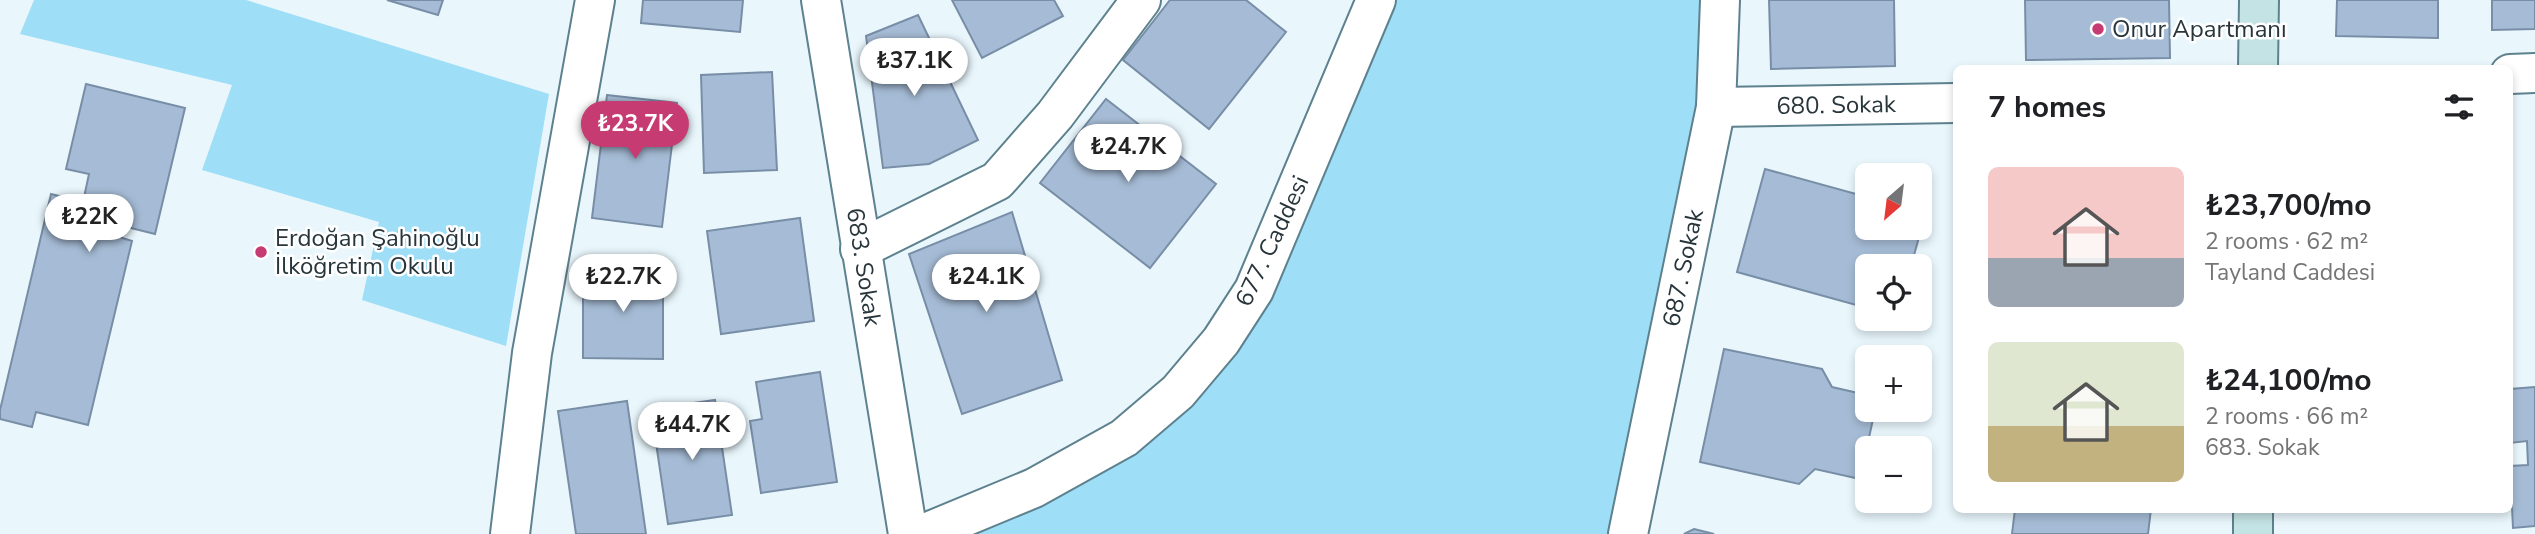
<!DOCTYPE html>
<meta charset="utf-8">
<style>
:root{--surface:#fff;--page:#f6f6f6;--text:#202124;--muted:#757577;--accent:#c63b71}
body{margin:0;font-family:"Nunito Sans",sans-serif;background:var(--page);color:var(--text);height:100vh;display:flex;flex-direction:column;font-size:26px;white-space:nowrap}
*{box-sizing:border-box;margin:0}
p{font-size:23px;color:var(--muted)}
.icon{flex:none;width:38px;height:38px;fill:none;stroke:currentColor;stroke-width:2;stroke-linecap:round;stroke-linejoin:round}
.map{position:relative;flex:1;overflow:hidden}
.sheet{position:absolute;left:1953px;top:65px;width:560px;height:448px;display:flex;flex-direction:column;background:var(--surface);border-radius:10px;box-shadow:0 4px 10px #0003}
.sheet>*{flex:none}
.needle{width:46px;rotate:208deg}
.buttons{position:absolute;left:1855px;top:163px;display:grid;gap:14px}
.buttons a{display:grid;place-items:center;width:77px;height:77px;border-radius:10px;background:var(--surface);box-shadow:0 4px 10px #0003;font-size:35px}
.price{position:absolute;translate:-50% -60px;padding:0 16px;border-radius:24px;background:#fff;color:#222;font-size:23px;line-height:46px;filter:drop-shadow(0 2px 4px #0008)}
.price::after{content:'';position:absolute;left:50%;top:42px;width:21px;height:16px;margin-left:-10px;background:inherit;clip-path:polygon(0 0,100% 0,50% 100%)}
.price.current{background:var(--accent);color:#fff}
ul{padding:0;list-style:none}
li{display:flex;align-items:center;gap:21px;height:175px;padding:0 35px}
li span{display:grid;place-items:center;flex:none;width:196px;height:140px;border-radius:10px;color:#555}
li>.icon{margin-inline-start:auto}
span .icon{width:84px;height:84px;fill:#fffc;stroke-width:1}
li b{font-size:30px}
h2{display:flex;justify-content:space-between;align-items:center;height:84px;padding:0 35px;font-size:30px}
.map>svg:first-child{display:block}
.green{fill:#9edef7}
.building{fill:#a6bcd6;stroke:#788ea6;stroke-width:2}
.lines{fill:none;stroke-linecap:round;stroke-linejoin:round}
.minor-casing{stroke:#5e818e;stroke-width:42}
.secondary-casing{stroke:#5e818e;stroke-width:42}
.minor{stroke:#fff;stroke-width:38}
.secondary{stroke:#c4e3e4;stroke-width:38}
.poi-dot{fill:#c63b71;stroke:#fff;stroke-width:2.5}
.labels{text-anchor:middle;stroke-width:5;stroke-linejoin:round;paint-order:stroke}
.poi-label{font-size:24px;fill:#28363c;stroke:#fff;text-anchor:start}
.street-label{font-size:24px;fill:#28363c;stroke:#fff}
</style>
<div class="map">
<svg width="2535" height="534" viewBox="0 0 2535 534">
<rect width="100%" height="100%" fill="#e9f7fd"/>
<!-- green -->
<g class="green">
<path d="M 34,0 L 246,0 L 549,94 L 506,346 L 362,300 L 379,222 L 202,170 L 232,85 L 20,34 Z"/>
<path d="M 1376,0 L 1720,0 L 1628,534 L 923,534 L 1034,488 L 1221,341 Z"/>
</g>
<!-- building -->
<g class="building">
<path d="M 387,0 L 443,0 L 438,15 Z"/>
<path d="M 643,0 L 743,0 L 740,32 L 641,23 Z"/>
<path d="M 952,0 L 1054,0 L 1063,16 L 982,58 Z"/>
<path d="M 1170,0 L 1246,0 L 1286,32 L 1209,129 L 1123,60 Z"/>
<path d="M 1769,0 L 1894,0 L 1895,66 L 1771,69 Z"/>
<path d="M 2025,0 L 2169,0 L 2170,58 L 2026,60 Z"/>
<path d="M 2337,0 L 2438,0 L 2438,38 L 2336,36 Z"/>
<path d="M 2492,0 L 2535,0 L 2535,29 L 2492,30 Z"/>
<path d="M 918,15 L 978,140 L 929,164 L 883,168 L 866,36 Z"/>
<path d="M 772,72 L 777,170 L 704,173 L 701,75 Z"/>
<path d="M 86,84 L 185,108 L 155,234 L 119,225 L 116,236 L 132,241 L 88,425 L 36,412 L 32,427 L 0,419 L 0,410 L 51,194 L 83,202 L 89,174 L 66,169 Z"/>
<path d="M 607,95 L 677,103 L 662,227 L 592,218 Z"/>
<path d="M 1106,99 L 1216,184 L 1150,268 L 1040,183 Z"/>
<path d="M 1765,169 L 1867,197 L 1867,228 L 1920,228 L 1920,211 L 1926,212 L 1911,266 L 1867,266 L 1867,308 L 1737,272 Z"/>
<path d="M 1012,212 L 1062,380 L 962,414 L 909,254 Z"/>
<path d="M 800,218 L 814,321 L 721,334 L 707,231 Z"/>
<path d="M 583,269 L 663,270 L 663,359 L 583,358 Z"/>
<path d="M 1724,349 L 1822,369 L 1832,387 L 1867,395 L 1867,410 L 1875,410 L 1860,479 L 1815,469 L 1799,484 L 1700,462 Z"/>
<path d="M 820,372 L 837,482 L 761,493 L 750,421 L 762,419 L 756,382 Z"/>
<path d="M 2535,387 L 2535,526 L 2513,528 L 2510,466 L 2528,465 L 2527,441 L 2510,443 L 2510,389 Z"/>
<path d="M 715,400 L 732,515 L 668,524 L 651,409 Z"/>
<path d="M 627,401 L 646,534 L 576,534 L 558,411 Z"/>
<path d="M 2015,509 L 2151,509 L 2148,534 L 2012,534 Z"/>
<path d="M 1694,529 L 1714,534 L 1684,534 Z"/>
</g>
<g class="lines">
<!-- minor casing -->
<g class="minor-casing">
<g id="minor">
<path d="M 821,0 L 908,534"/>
<path d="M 2510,74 L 2535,73"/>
<path d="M 1716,107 L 1956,103"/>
<path d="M 860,249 L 997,181 L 1055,115 L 1141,0"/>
<path d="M 510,534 L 532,353 L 595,0"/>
<path d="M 923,534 L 1034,488 L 1124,438 L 1178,392 L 1221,341 L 1254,290 L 1376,0"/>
<path d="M 1628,534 L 1716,107 L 1720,0"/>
</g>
</g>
<!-- secondary casing -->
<g class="secondary-casing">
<g id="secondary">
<path d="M 2258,68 L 2259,0"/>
<path d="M 2253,534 L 2253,509"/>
</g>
</g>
<!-- minor -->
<use href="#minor" class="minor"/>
<!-- secondary -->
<use href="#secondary" class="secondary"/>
</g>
<!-- markers -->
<g class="poi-dot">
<circle cx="2098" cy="29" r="7"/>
<circle cx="261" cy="252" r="7"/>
</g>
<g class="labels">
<!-- poi labels -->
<g class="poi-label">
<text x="2112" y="37">Onur Apartmanı</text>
<text x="275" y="246">Erdoğan Şahinoğlu<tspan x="275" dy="28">İlköğretim Okulu</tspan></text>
</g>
<!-- street labels -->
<g class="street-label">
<text transform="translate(1836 105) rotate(-1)" y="8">680. Sokak</text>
<text transform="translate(1272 241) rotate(-65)" y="8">677. Caddesi</text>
<text transform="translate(864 267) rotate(81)" y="8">683. Sokak</text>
<text transform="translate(1683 268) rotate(-78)" y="8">687. Sokak</text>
</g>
</g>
</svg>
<div class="buttons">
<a><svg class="needle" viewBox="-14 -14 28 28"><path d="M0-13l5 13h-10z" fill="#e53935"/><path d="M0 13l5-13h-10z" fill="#757577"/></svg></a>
<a><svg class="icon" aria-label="locate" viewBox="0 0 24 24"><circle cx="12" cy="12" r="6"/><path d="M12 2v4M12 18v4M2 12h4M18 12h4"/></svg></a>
<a>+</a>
<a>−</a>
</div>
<b class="price" style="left:914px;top:98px">₺37.1K</b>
<b class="price current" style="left:635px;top:161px">₺23.7K</b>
<b class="price" style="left:1128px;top:184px">₺24.7K</b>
<b class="price" style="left:89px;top:254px">₺22K</b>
<b class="price" style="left:623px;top:314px">₺22.7K</b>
<b class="price" style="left:986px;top:314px">₺24.1K</b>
<b class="price" style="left:692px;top:462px">₺44.7K</b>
<section class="sheet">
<h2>7 homes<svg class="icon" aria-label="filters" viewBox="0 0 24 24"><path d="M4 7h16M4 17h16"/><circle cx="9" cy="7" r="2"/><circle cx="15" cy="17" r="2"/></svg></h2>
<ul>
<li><span style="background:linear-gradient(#f6c9c9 65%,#9aa5b1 0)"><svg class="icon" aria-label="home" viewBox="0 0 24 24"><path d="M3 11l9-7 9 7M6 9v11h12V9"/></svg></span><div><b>₺23,700/mo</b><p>2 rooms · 62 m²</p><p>Tayland Caddesi</p></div></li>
<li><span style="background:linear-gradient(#dfe7d0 60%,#c2b280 0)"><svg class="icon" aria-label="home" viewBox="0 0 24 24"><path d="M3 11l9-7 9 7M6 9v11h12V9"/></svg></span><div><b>₺24,100/mo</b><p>2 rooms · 66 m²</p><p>683. Sokak</p></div></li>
</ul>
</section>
</div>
